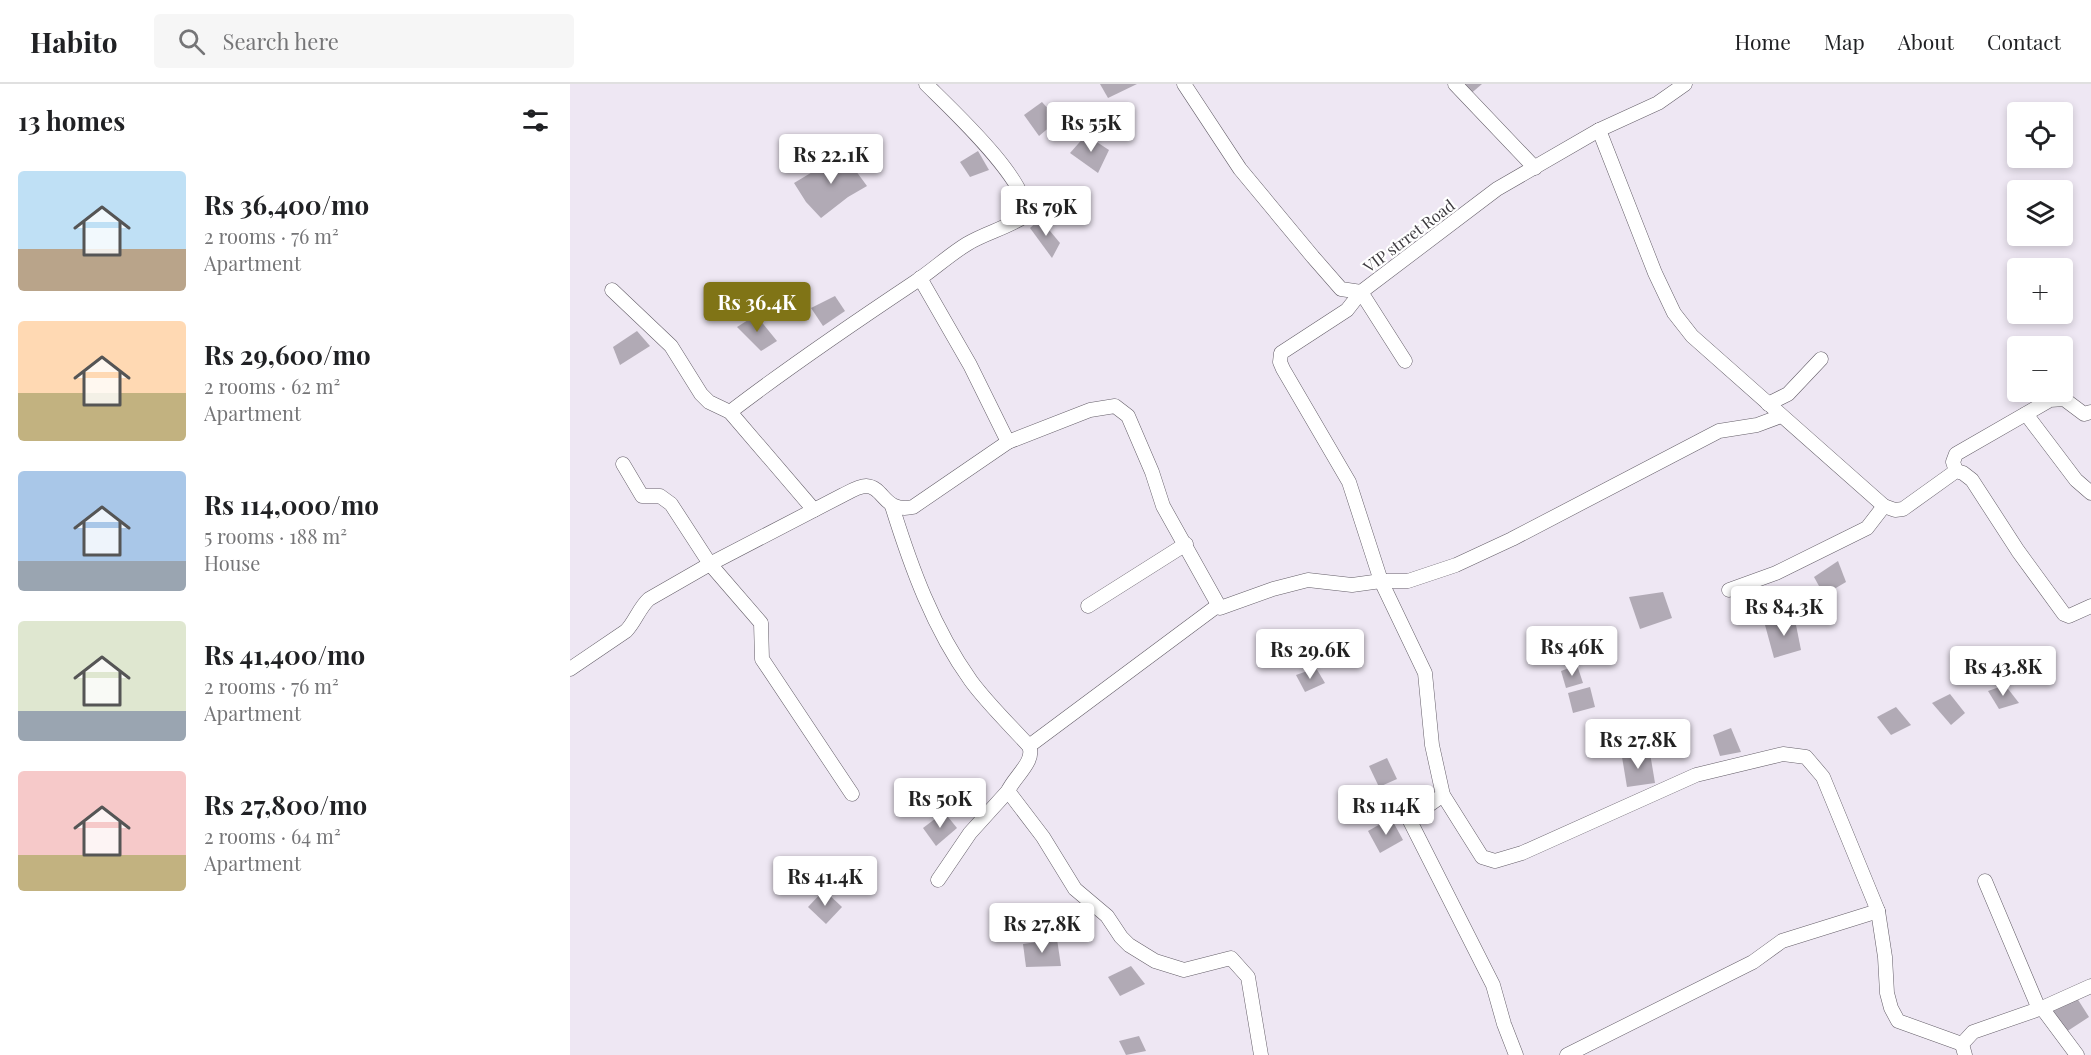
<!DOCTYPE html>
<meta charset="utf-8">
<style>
:root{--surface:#fff;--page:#f6f6f6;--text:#202124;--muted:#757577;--line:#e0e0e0;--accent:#807416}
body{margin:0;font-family:"Playfair Display",serif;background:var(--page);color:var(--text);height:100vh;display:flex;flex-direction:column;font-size:22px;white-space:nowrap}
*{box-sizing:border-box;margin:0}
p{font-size:20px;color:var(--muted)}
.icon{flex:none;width:33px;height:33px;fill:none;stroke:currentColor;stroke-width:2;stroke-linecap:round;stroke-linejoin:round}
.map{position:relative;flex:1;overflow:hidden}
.details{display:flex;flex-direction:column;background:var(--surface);width:570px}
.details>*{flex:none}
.fabs{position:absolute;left:1437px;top:18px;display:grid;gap:12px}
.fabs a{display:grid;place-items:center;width:66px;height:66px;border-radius:6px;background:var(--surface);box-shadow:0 3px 9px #0003;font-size:30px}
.price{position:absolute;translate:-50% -51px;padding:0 14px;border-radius:6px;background:#fff;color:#222;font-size:20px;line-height:39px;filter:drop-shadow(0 2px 3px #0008)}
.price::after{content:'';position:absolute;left:50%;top:36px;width:18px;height:14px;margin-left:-9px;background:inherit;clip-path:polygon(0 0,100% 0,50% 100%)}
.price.current{background:var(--accent);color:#fff}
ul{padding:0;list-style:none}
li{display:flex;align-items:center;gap:18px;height:150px;padding:0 18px}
li span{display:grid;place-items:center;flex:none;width:168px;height:120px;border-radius:6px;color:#555}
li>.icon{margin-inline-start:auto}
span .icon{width:72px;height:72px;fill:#fffc;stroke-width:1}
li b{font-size:26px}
h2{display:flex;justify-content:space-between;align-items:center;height:72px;padding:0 18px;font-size:26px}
header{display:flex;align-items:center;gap:36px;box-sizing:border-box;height:84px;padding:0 30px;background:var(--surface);border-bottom:2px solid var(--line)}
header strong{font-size:28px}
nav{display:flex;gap:33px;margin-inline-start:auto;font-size:21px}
.search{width:420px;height:54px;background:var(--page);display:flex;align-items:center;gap:15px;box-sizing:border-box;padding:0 21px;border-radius:6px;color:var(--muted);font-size:22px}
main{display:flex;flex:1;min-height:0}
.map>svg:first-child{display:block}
.building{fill:#b1aab5}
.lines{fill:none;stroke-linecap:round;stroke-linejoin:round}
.street-casing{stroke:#645e68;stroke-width:15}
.street{stroke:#fff;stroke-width:14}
.labels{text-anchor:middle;stroke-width:4.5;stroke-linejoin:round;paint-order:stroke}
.street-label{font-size:16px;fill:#3c393e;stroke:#fff}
</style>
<header>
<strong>Habito</strong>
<div class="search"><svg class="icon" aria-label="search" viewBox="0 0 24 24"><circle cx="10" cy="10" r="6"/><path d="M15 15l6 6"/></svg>Search here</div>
<nav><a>Home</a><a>Map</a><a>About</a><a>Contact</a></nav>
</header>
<main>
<section class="details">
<h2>13 homes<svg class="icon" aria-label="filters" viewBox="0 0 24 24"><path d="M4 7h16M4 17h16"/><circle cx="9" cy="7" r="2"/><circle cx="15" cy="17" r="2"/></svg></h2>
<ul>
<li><span style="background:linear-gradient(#bfe0f5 65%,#b9a48a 0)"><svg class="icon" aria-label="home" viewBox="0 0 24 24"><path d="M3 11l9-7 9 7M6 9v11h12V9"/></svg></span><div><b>Rs 36,400/mo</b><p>2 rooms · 76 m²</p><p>Apartment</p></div></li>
<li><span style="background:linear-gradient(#ffd9b3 60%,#c2b280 0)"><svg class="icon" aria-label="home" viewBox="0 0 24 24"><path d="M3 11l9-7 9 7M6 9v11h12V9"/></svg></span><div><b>Rs 29,600/mo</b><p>2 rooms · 62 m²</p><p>Apartment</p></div></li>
<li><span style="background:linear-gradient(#a9c7e8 75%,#9aa5b1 0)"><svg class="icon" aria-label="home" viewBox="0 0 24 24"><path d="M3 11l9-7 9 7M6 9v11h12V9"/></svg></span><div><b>Rs 114,000/mo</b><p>5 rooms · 188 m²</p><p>House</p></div></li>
<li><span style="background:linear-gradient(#dfe7d0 75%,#9aa5b1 0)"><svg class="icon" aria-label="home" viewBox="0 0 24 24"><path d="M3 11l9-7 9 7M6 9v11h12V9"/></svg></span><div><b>Rs 41,400/mo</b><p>2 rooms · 76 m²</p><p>Apartment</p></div></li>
<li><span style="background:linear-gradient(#f6c9c9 70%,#c2b280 0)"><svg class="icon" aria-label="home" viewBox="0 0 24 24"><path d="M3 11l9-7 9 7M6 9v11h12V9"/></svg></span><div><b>Rs 27,800/mo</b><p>2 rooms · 64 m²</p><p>Apartment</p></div></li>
</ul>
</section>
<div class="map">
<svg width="1521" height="971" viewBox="0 0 1521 971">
<rect width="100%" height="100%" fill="#eee7f3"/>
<!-- building -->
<g class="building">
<path d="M 530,0 L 567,0 L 538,14 Z"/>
<path d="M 887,0 L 912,0 L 898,12 Z"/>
<path d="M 472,18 L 488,36 L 469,52 L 454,31 Z"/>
<path d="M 516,51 L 539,66 L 528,89 L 500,69 Z"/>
<path d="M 279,66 L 283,83 L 297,102 L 278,113 L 251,134 L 236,118 L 224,99 Z"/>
<path d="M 408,67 L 419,86 L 400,93 L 390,78 Z"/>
<path d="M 470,135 L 490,159 L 482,174 L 460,144 Z"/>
<path d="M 265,212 L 275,227 L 253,242 L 241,224 Z"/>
<path d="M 186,231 L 207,257 L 191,267 L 167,243 Z"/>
<path d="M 67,247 L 80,262 L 50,281 L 43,263 Z"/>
<path d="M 1268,477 L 1276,498 L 1254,511 L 1244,493 Z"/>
<path d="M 1093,508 L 1102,534 L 1070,545 L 1059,513 Z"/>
<path d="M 1224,531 L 1231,566 L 1204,574 L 1195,541 Z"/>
<path d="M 1007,581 L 1013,599 L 996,604 L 991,587 Z"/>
<path d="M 746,584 L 755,599 L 735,608 L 726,591 Z"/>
<path d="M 1435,601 L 1449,619 L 1429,625 L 1418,607 Z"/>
<path d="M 1020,603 L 1025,623 L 1003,629 L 998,609 Z"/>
<path d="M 1380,610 L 1395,629 L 1381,641 L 1362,619 Z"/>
<path d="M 1326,623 L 1341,641 L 1321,651 L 1307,633 Z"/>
<path d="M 1161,644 L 1171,668 L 1150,672 L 1143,651 Z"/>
<path d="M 1080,669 L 1085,699 L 1057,703 L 1052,673 Z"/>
<path d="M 817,674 L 827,695 L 809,703 L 799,682 Z"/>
<path d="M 374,728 L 387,744 L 366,762 L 353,744 Z"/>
<path d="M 821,734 L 833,756 L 810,769 L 798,747 Z"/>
<path d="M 254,806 L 272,823 L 256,840 L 238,823 Z"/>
<path d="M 487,855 L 491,882 L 456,883 L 453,860 Z"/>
<path d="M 561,882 L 575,900 L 550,912 L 538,893 Z"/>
<path d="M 1505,911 L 1519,933 L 1496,948 L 1482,925 Z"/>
<path d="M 569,952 L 576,967 L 556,971 L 549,957 Z"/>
</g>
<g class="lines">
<!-- street casing -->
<g class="street-casing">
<g id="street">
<path d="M 614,0 L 670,85 L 743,173 L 771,205 L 791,208 L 927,105 L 1029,46 L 1088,19 L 1115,0"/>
<path d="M 885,0 L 965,84"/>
<path d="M 1029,46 L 1085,189 L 1104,229 L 1122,252 L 1314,422 L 1325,426 L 1333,425 L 1386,387 L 1393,389 L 1402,396 L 1448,467 L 1494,530 L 1499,532 L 1521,522"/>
<path d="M 350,194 L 400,281 L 438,358"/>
<path d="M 42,206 L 101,262 L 131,310 L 139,318 L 160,328 L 244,426"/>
<path d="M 835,277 L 791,208 L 777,226 L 711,269 L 710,278 L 713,285 L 779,398 L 811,497 L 855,589 L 862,661 L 873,711 L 912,773 L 925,777 L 952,769 L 1126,691 L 1213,670 L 1236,673 L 1253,693 L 1308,827 L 1315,873 L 1317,909 L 1321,924 L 1328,937 L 1392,960"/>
<path d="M 1198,320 L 1218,310 L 1251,275"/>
<path d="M 160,328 C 220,282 282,240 345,198 C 363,186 379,171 397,160 C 415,149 437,144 455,132 C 464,101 379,23 356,0"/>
<path d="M 1456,330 L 1506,396 L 1521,409"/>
<path d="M 53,380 L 72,412 L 90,412 L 101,420 L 140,480 L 191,539 L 192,575 L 282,710"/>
<path d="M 1386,387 L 1383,378 L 1386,370 L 1480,316 L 1494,315 L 1514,330 L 1521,328"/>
<path d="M 322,422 C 341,483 363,544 401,597 C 418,620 440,641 459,662 C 466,677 444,693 438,707 L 473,753 L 505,805 L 537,832 L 551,853 L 559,861 L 585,877 L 614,886 L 661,874 L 678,893 L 691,971"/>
<path d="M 1159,506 L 1206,489 L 1297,444 L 1314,422"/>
<path d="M 518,522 L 616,460"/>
<path d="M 0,585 L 56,547 C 65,538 69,524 79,515 L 140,480 L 273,411 C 279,408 289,402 296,402 C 315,403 313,429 343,423 L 438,358 L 520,326 L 545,322 L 558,332 L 582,388 L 593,422 L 650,524 L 703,505 L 738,496 L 782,501 L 811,497 L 838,497 L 886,481 L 942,455 L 1149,347 L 1187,341 L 1211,332"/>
<path d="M 459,662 L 647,522"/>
<path d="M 873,711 L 839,735 L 923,901 L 934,940 L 946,971"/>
<path d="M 368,796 L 400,749 L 438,707"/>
<path d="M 1415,797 L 1469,925"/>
<path d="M 1472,924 L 1507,971"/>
<path d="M 997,971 L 1183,878 L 1212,857 L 1308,827"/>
<path d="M 1395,971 L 1392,960 L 1403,948 L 1472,924 L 1521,902"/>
</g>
</g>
<!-- street -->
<use href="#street" class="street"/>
</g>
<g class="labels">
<!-- street labels -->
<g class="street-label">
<text transform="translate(839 152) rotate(-37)" y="6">VIP strret Road</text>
</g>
</g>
</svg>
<div class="fabs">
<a><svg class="icon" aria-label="locate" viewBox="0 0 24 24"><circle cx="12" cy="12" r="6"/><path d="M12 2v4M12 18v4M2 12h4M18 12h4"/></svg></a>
<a><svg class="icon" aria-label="layers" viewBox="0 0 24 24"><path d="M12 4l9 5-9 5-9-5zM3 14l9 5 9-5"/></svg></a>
<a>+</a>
<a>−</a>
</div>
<b class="price" style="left:521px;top:69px">Rs 55K</b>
<b class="price" style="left:261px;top:101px">Rs 22.1K</b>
<b class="price" style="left:476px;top:153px">Rs 79K</b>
<b class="price current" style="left:187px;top:249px">Rs 36.4K</b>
<b class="price" style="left:1214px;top:553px">Rs 84.3K</b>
<b class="price" style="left:1002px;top:593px">Rs 46K</b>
<b class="price" style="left:740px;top:596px">Rs 29.6K</b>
<b class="price" style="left:1433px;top:613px">Rs 43.8K</b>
<b class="price" style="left:1068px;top:686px">Rs 27.8K</b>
<b class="price" style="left:370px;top:745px">Rs 50K</b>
<b class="price" style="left:816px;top:752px">Rs 114K</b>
<b class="price" style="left:255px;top:823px">Rs 41.4K</b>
<b class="price" style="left:472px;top:870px">Rs 27.8K</b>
</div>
</main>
